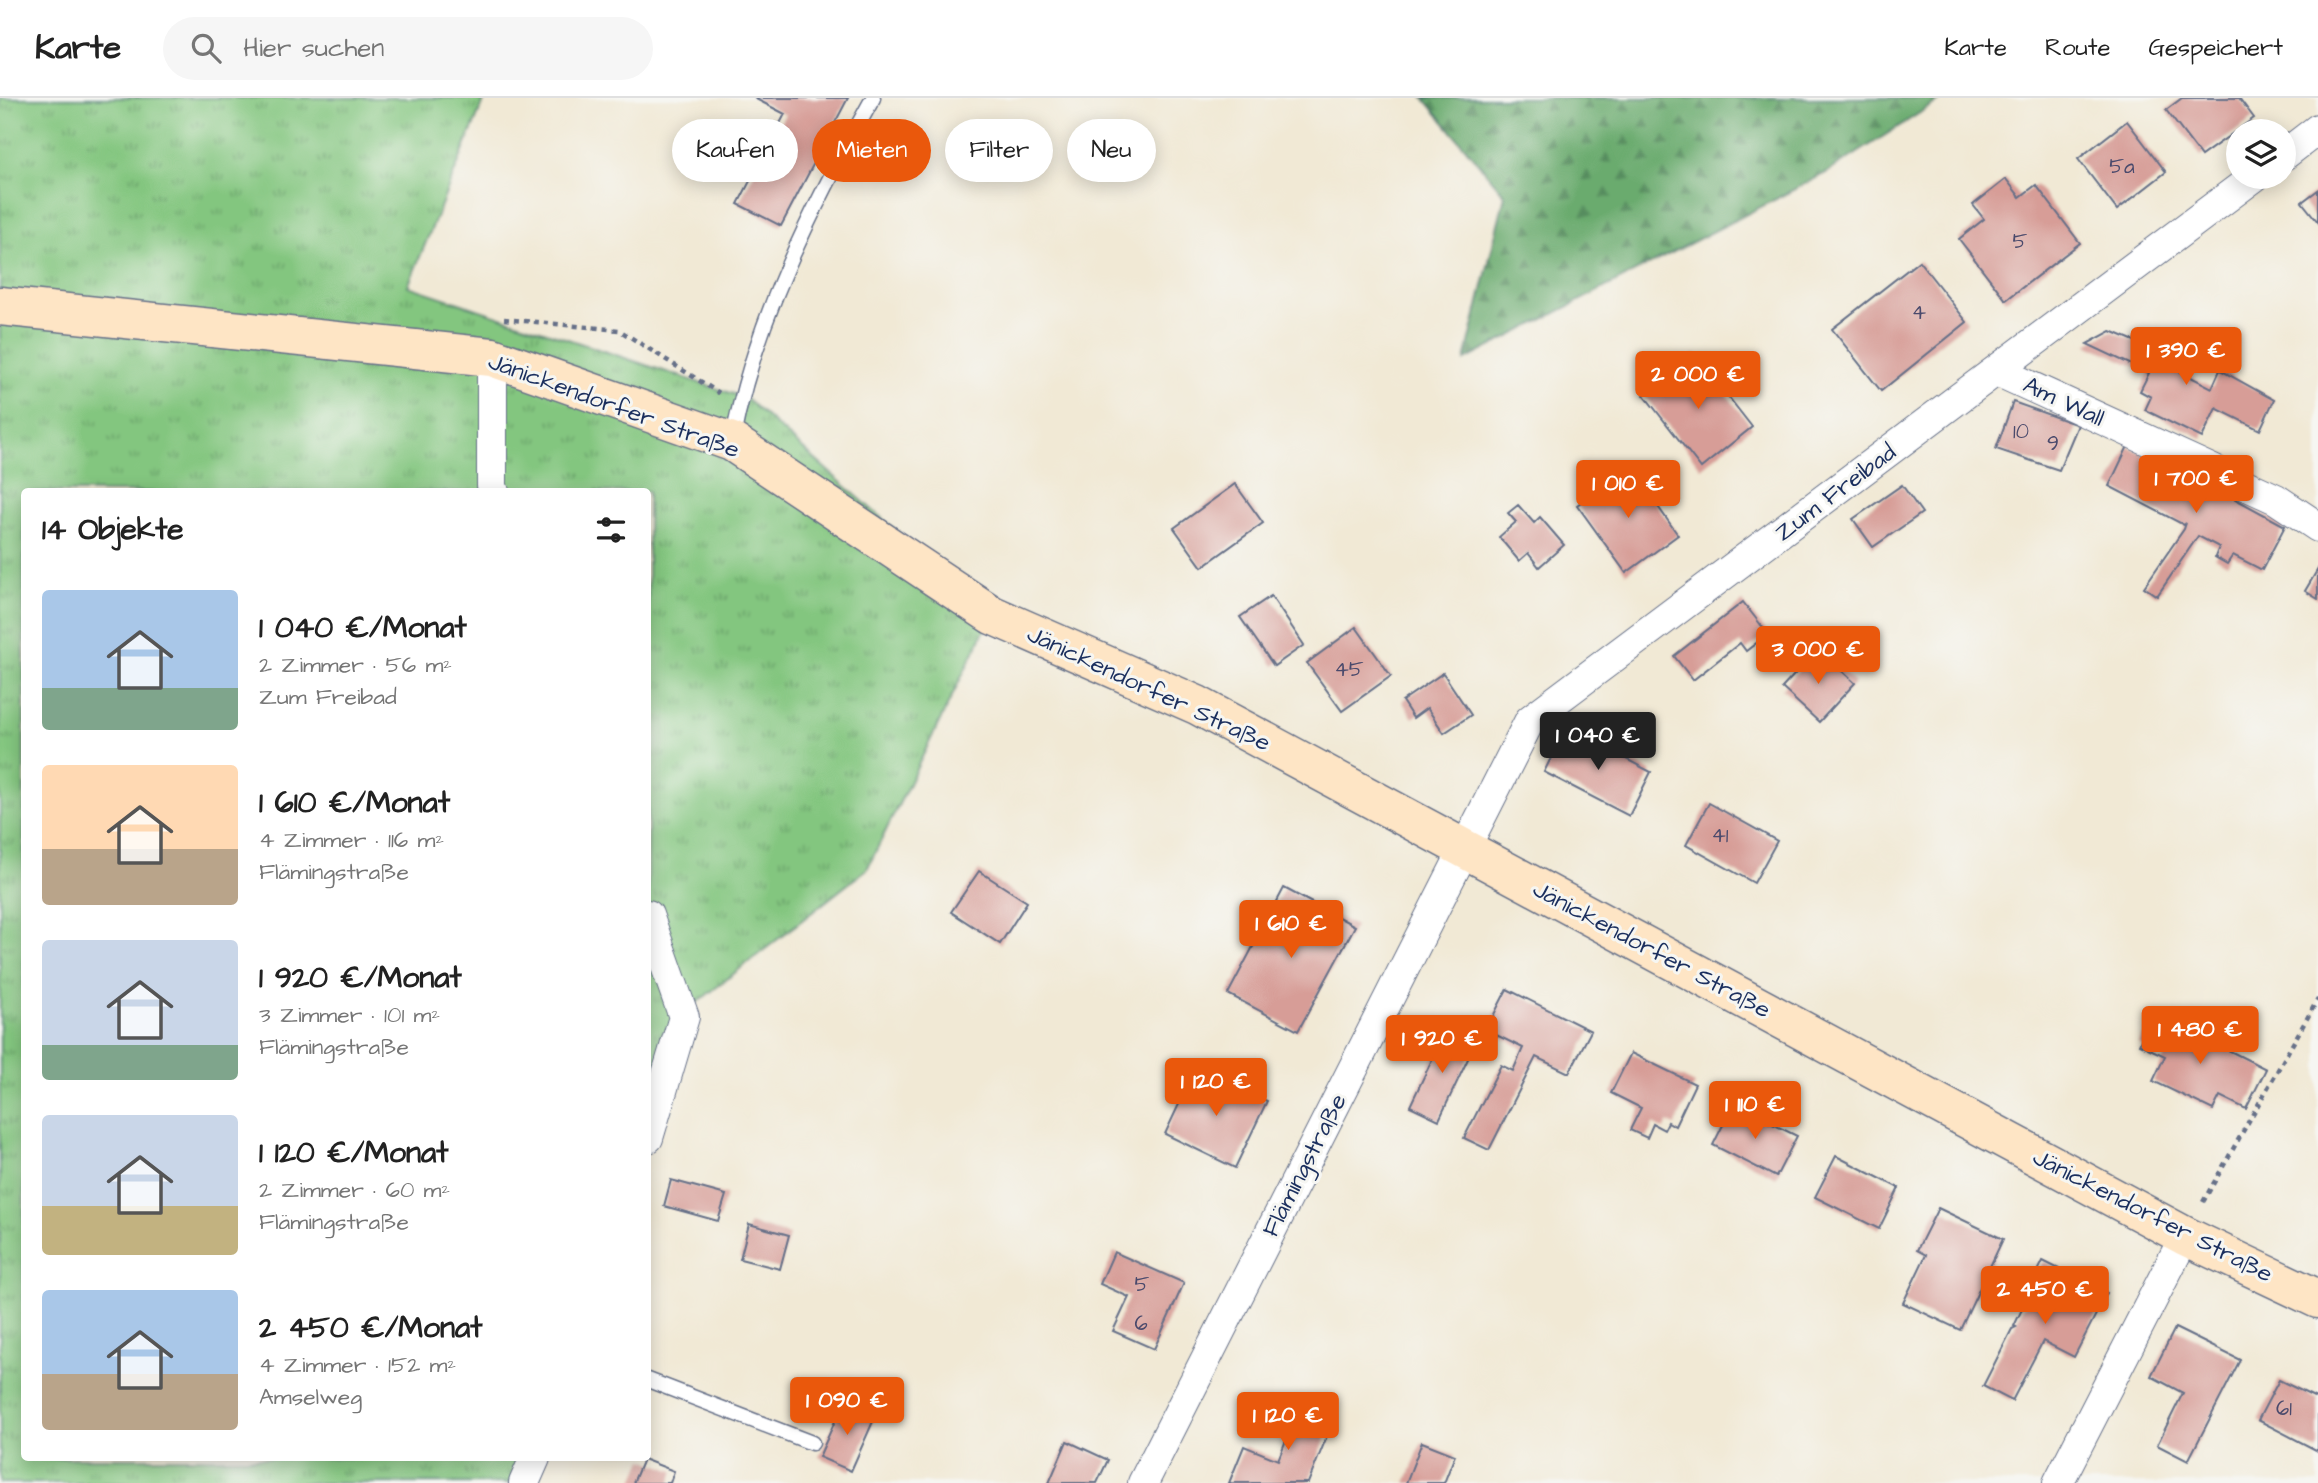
<!DOCTYPE html>
<html lang="de">
<meta charset="utf-8">
<style>
:root{--surface:#fff;--page:#f6f6f6;--text:#222;--muted:#767676;--line:#e0e0e0;--accent:#ea580c}
body{margin:0;font-family:"Architects Daughter",sans-serif;background:var(--page);color:var(--text);height:100vh;display:flex;flex-direction:column;font-size:26px;white-space:nowrap}
*{box-sizing:border-box;margin:0}
p{font-size:23px;color:var(--muted)}
.icon{flex:none;width:38px;height:38px;fill:none;stroke:currentColor;stroke-width:2;stroke-linecap:round;stroke-linejoin:round}
.map{position:relative;flex:1;overflow:hidden}
.details{position:absolute;left:21px;top:390px;width:630px;height:973px;display:flex;flex-direction:column;background:var(--surface);border-radius:7px;box-shadow:0 4px 18px #0003}
.details>*{flex:none}
.top-card{position:absolute;left:672px;top:21px;width:665px;height:63px;display:flex;gap:14px}
.fabs{position:absolute;left:2226px;top:21px;display:grid;gap:14px}
.fabs a{display:grid;place-items:center;width:70px;height:70px;border-radius:50%;background:var(--surface);box-shadow:0 4px 18px #0003;font-size:35px}
.price{position:absolute;translate:-50% -60px;padding:0 16px;border-radius:7px;background:var(--accent);color:#fff;font-size:23px;line-height:46px;filter:drop-shadow(0 2px 4px #0008)}
.price::after{content:'';position:absolute;left:50%;top:42px;width:21px;height:16px;margin-left:-10px;background:inherit;clip-path:polygon(0 0,100% 0,50% 100%)}
.price.active{background:#222;color:#fff}
ul{padding:0;list-style:none}
li{display:flex;align-items:center;gap:21px;height:175px;padding:0 21px}
li span{display:grid;place-items:center;flex:none;width:196px;height:140px;border-radius:7px;color:#555}
li>.icon{margin-inline-start:auto}
span .icon{width:84px;height:84px;fill:#fffc;stroke-width:1}
li b{font-size:30px}
h2{display:flex;justify-content:space-between;align-items:center;height:84px;padding:0 21px;font-size:30px}
.pill{padding:0 24px;border-radius:32px;background:var(--surface);box-shadow:0 4px 18px #0003;font-size:24px;line-height:63px}
.pill.active{background:var(--accent);color:#fff}
header{display:flex;align-items:center;gap:42px;box-sizing:border-box;height:98px;padding:0 35px;background:var(--surface);border-bottom:2px solid var(--line)}
header strong{font-size:33px}
nav{display:flex;gap:38px;margin-inline-start:auto;font-size:24px}
.search{width:490px;height:63px;background:var(--page);display:flex;align-items:center;gap:18px;box-sizing:border-box;padding:0 24px;border-radius:38px;color:var(--muted);font-size:26px}
.map>svg:first-child{display:block}
.grass{fill:url(#grass-tufts);stroke:#4f7a6e;stroke-width:2}
.forest{fill:url(#forest-firs);stroke:#426d66;stroke-width:2}
.building{fill:#d79d97}
.lines{fill:none;stroke-linecap:round;stroke-linejoin:round}
.service-casing{stroke:#667088;stroke-width:17}
.minor-casing{stroke:#667088;stroke-width:32}
.secondary-casing{stroke:#667088;stroke-width:41}
.path{stroke:#667088;stroke-width:4.5;stroke-dasharray:5 5;stroke-linecap:butt}
.service{stroke:#fff;stroke-width:14}
.minor{stroke:#fff;stroke-width:30}
.secondary{stroke:#fee5c5;stroke-width:38}
.labels{text-anchor:middle;stroke-width:6;stroke-linejoin:round;paint-order:stroke}
.number-label{font-size:21px;fill:#4a4a6c}
.street-label{font-size:24px;fill:#1b2f5e;stroke:#f6f6f2}
</style>
<header>
<strong>Karte</strong>
<div class="search"><svg class="icon" aria-label="search" viewBox="0 0 24 24"><circle cx="10" cy="10" r="6"/><path d="M15 15l6 6"/></svg>Hier suchen</div>
<nav><a>Karte</a><a>Route</a><a>Gespeichert</a></nav>
</header>
<div class="map">
<svg width="2318" height="1385" viewBox="0 0 2318 1385">
<defs>
<pattern id="grass-tufts" width="24" height="20" patternUnits="userSpaceOnUse" patternTransform="scale(1.75)"><rect width="24" height="20" fill="#83c67f"/><path d="M3 7l-1-3M5 7V3M7 7l1-3M15 17l-1-3M17 17v-4M19 17l1-3" fill="none" stroke="#6aa16b"/></pattern>
<pattern id="forest-firs" width="22" height="20" patternUnits="userSpaceOnUse" patternTransform="scale(1.75)"><rect width="22" height="20" fill="#6aab6e"/><path d="M5 1l3.5 6h-7zM16 11l3.5 6h-7z" fill="#568c5e"/></pattern>
</defs>
<rect width="100%" height="100%" fill="#f6f6f2"/>
<filter id="ink" filterUnits="userSpaceOnUse"><feTurbulence type="fractalNoise" baseFrequency=".0143" numOctaves="2"/><feDisplacementMap in="SourceGraphic" scale="14" xChannelSelector="R" yChannelSelector="G"/><feConvolveMatrix kernelMatrix="1 2 1 2 8 2 1 2 1" color-interpolation-filters="sRGB"/></filter>
<filter id="wash" filterUnits="userSpaceOnUse"><feTurbulence type="fractalNoise" baseFrequency=".00686" numOctaves="4" result="noise"/><feDisplacementMap in="SourceGraphic" scale="28" xChannelSelector="R" yChannelSelector="G"/><feGaussianBlur stdDeviation="1.57" result="paint"/><feColorMatrix in="noise" values="0 0 0 0 0 0 0 0 0 0 0 0 0 0 0 0 0 1.4 0 .05"/><feComposite in="paint" operator="in"/></filter>
<g filter="url(#wash)">
<rect width="100%" height="100%" fill="#f1e9d5"/>
<!-- grass -->
<path class="grass" d="M 0,0 L 485,0 L 408,188 L 745,300 L 992,517 L 867,771 L 671,925 L 648,1035 L 648,394 L 24,394 L 24,1360 L 530,1360 L 520,1385 L 0,1385 Z"/>
<!-- forest -->
<path class="forest" d="M 1424,0 L 1943,0 L 1828,74 L 1465,262 L 1505,97 Z"/>
<g id="blocks">
<!-- building -->
<g class="building">
<path d="M 754,0 L 848,0 L 781,128 L 738,106 L 785,16 Z"/>
<path d="M 2182,0 L 2239,0 L 2254,20 L 2201,58 L 2166,12 Z"/>
<path d="M 2127,23 L 2166,74 L 2117,112 L 2078,61 Z"/>
<path d="M 2006,81 L 2020,99 L 2036,87 L 2080,145 L 2006,202 L 1959,141 L 1984,121 L 1973,107 Z"/>
<path d="M 2318,92 L 2318,124 L 2302,104 Z"/>
<path d="M 1919,163 L 1967,224 L 1881,293 L 1832,231 Z"/>
<path d="M 2111,233 L 2160,254 L 2167,241 L 2191,252 L 2181,274 L 2212,290 L 2220,272 L 2274,302 L 2260,332 L 2216,310 L 2202,340 L 2145,312 L 2151,299 L 2140,293 L 2149,275 L 2087,246 Z"/>
<path d="M 1695,256 L 1752,329 L 1701,370 L 1644,297 Z"/>
<path d="M 2013,304 L 2078,327 L 2059,372 L 1996,351 Z"/>
<path d="M 2128,348 L 2183,376 L 2205,390 L 2202,395 L 2205,392 L 2212,396 L 2217,391 L 2285,428 L 2262,472 L 2233,457 L 2227,466 L 2215,459 L 2219,449 L 2198,438 L 2157,498 L 2144,489 L 2184,431 L 2186,425 L 2184,427 L 2109,388 Z"/>
<path d="M 1630,369 L 1678,437 L 1626,475 L 1577,407 Z"/>
<path d="M 1235,386 L 1263,425 L 1202,469 L 1174,430 Z"/>
<path d="M 1902,387 L 1922,415 L 1873,449 L 1853,421 Z"/>
<path d="M 1518,407 L 1534,425 L 1540,419 L 1564,447 L 1539,469 L 1528,455 L 1519,463 L 1499,439 L 1516,424 L 1508,415 Z"/>
<path d="M 2318,471 L 2318,501 L 2305,493 Z"/>
<path d="M 1271,498 L 1304,547 L 1274,568 L 1240,519 Z"/>
<path d="M 1743,504 L 1768,536 L 1746,553 L 1740,545 L 1693,582 L 1674,558 Z"/>
<path d="M 1356,529 L 1391,578 L 1342,613 L 1307,565 Z"/>
<path d="M 1818,551 L 1855,585 L 1819,624 L 1782,590 Z"/>
<path d="M 1443,575 L 1471,617 L 1444,635 L 1427,610 L 1413,620 L 1402,603 Z"/>
<path d="M 1566,630 L 1651,674 L 1629,718 L 1544,674 Z"/>
<path d="M 1709,705 L 1777,743 L 1754,785 L 1686,747 Z"/>
<path d="M 979,773 L 1027,804 L 1000,846 L 951,814 Z"/>
<path d="M 1284,790 L 1355,828 L 1298,933 L 1228,896 Z"/>
<path d="M 1507,891 L 1591,933 L 1569,975 L 1536,959 L 1489,1052 L 1464,1040 L 1501,967 L 1513,973 L 1523,950 L 1486,932 Z"/>
<path d="M 2154,915 L 2266,971 L 2246,1011 L 2220,998 L 2213,1012 L 2153,983 L 2165,958 L 2139,946 Z"/>
<path d="M 1446,932 L 1475,946 L 1439,1022 L 1410,1008 Z"/>
<path d="M 1631,955 L 1695,986 L 1675,1028 L 1668,1024 L 1664,1032 L 1653,1026 L 1647,1040 L 1630,1032 L 1641,1010 L 1611,995 Z"/>
<path d="M 1196,970 L 1267,1003 L 1235,1070 L 1165,1036 Z"/>
<path d="M 1733,1007 L 1797,1038 L 1776,1079 L 1713,1047 Z"/>
<path d="M 1836,1058 L 1899,1090 L 1879,1131 L 1815,1099 Z"/>
<path d="M 671,1082 L 726,1097 L 718,1123 L 664,1108 Z"/>
<path d="M 1938,1110 L 2003,1141 L 1960,1232 L 1903,1205 L 1926,1157 L 1917,1152 Z"/>
<path d="M 749,1126 L 789,1137 L 780,1171 L 740,1161 Z"/>
<path d="M 1114,1154 L 1184,1185 L 1154,1251 L 1113,1233 L 1129,1199 L 1100,1186 Z"/>
<path d="M 2043,1163 L 2107,1195 L 2074,1259 L 2043,1243 L 2012,1303 L 1983,1288 L 2012,1231 L 2016,1229 L 2014,1228 L 2024,1207 L 2028,1206 L 2023,1204 Z"/>
<path d="M 2175,1230 L 2240,1262 L 2188,1363 L 2157,1347 L 2183,1295 L 2151,1278 Z"/>
<path d="M 2279,1282 L 2318,1301 L 2318,1353 L 2258,1322 Z"/>
<path d="M 843,1305 L 875,1319 L 851,1373 L 819,1359 Z"/>
<path d="M 1301,1305 L 1335,1318 L 1308,1385 L 1229,1385 L 1244,1348 L 1278,1362 Z"/>
<path d="M 1067,1343 L 1108,1362 L 1097,1385 L 1049,1385 Z"/>
<path d="M 1422,1344 L 1455,1357 L 1444,1385 L 1406,1385 Z"/>
<path d="M 643,1361 L 674,1373 L 670,1385 L 633,1385 Z"/>
</g>
</g>
</g>
<g filter="url(#ink)">
<use href="#blocks" fill-opacity="0" stroke="#667088" stroke-width="2"/>
<g class="lines">
<!-- service casing -->
<g class="service-casing">
<g id="service">
<path d="M 732,344 C 755,221 813,108 873,0"/>
<path d="M 648,1282 L 812,1345"/>
</g>
</g>
<!-- minor casing -->
<g class="minor-casing">
<g id="minor">
<path d="M 2284,57 L 2318,31"/>
<path d="M 492,259 L 492,388 L 494,394"/>
<path d="M 1997,273 L 2276,401 L 2318,429"/>
<path d="M 648,817 L 684,919 L 648,1040"/>
<path d="M 524,1385 L 535,1360"/>
<path d="M 1143,1385 L 1530,622 L 2254,79"/>
<path d="M 2058,1385 L 2185,1138"/>
</g>
</g>
<!-- secondary casing -->
<g class="secondary-casing">
<path id="secondary" d="M 0,208 L 492,259 L 732,344 L 992,517 L 1197,607 L 2185,1138 L 2318,1201"/>
</g>
<!-- path -->
<g class="path">
<path d="M 504,221 L 619,232 L 719,295"/>
<path d="M 2203,1104 L 2318,901"/>
</g>
<!-- service -->
<use href="#service" class="service"/>
<!-- minor -->
<use href="#minor" class="minor"/>
<!-- secondary -->
<use href="#secondary" class="secondary"/>
</g>
</g>
<g class="labels">
<!-- number labels -->
<g class="number-label">
<text x="2122" y="75">5a</text>
<text x="2020" y="150">5</text>
<text x="1919" y="221">4</text>
<text x="2021" y="340">10</text>
<text x="2053" y="352">9</text>
<text x="1349" y="578">45</text>
<text x="1720" y="744">41</text>
<text x="1142" y="1193">5</text>
<text x="1141" y="1232">6</text>
<text x="2284" y="1317">61</text>
</g>
<!-- street labels -->
<g class="street-label">
<text transform="translate(2064 303) rotate(25)" y="8">Am Wall</text>
<text transform="translate(614 307) rotate(20)" y="8">Jänickendorfer Straße</text>
<text transform="translate(1835 394) rotate(-37)" y="8">Zum Freibad</text>
<text transform="translate(1149 590) rotate(25)" y="8">Jänickendorfer Straße</text>
<text transform="translate(1652 851) rotate(28)" y="8">Jänickendorfer Straße</text>
<text transform="translate(1304 1067) rotate(-63)" y="8">Flämingstraße</text>
<text transform="translate(2153 1117) rotate(27)" y="8">Jänickendorfer Straße</text>
</g>
</g>
</svg>
<div class="fabs">
<a><svg class="icon" aria-label="layers" viewBox="0 0 24 24"><path d="M12 4l9 5-9 5-9-5zM3 14l9 5 9-5"/></svg></a>
</div>
<b class="price" style="left:2186px;top:289px">1 390 €</b>
<b class="price" style="left:1698px;top:313px">2 000 €</b>
<b class="price" style="left:2196px;top:417px">1 700 €</b>
<b class="price" style="left:1628px;top:422px">1 010 €</b>
<b class="price" style="left:1818px;top:588px">3 000 €</b>
<b class="price active" style="left:1598px;top:674px">1 040 €</b>
<b class="price" style="left:1291px;top:862px">1 610 €</b>
<b class="price" style="left:2200px;top:968px">1 480 €</b>
<b class="price" style="left:1442px;top:977px">1 920 €</b>
<b class="price" style="left:1216px;top:1020px">1 120 €</b>
<b class="price" style="left:1755px;top:1043px">1 110 €</b>
<b class="price" style="left:2045px;top:1228px">2 450 €</b>
<b class="price" style="left:847px;top:1339px">1 090 €</b>
<b class="price" style="left:1288px;top:1354px">1 120 €</b>
<div class="top-card">
<a class="pill">Kaufen</a>
<a class="pill active">Mieten</a>
<a class="pill">Filter</a>
<a class="pill">Neu</a>
</div>
<section class="details">
<h2>14 Objekte<svg class="icon" aria-label="filters" viewBox="0 0 24 24"><path d="M4 7h16M4 17h16"/><circle cx="9" cy="7" r="2"/><circle cx="15" cy="17" r="2"/></svg></h2>
<ul>
<li><span style="background:linear-gradient(#a9c7e8 70%,#7fa58c 0)"><svg class="icon" aria-label="home" viewBox="0 0 24 24"><path d="M3 11l9-7 9 7M6 9v11h12V9"/></svg></span><div><b>1 040 €/Monat</b><p>2 Zimmer · 56 m²</p><p>Zum Freibad</p></div></li>
<li><span style="background:linear-gradient(#ffd9b3 60%,#b9a48a 0)"><svg class="icon" aria-label="home" viewBox="0 0 24 24"><path d="M3 11l9-7 9 7M6 9v11h12V9"/></svg></span><div><b>1 610 €/Monat</b><p>4 Zimmer · 116 m²</p><p>Flämingstraße</p></div></li>
<li><span style="background:linear-gradient(#c9d6e8 75%,#7fa58c 0)"><svg class="icon" aria-label="home" viewBox="0 0 24 24"><path d="M3 11l9-7 9 7M6 9v11h12V9"/></svg></span><div><b>1 920 €/Monat</b><p>3 Zimmer · 101 m²</p><p>Flämingstraße</p></div></li>
<li><span style="background:linear-gradient(#c9d6e8 65%,#c2b280 0)"><svg class="icon" aria-label="home" viewBox="0 0 24 24"><path d="M3 11l9-7 9 7M6 9v11h12V9"/></svg></span><div><b>1 120 €/Monat</b><p>2 Zimmer · 60 m²</p><p>Flämingstraße</p></div></li>
<li><span style="background:linear-gradient(#a9c7e8 60%,#b9a48a 0)"><svg class="icon" aria-label="home" viewBox="0 0 24 24"><path d="M3 11l9-7 9 7M6 9v11h12V9"/></svg></span><div><b>2 450 €/Monat</b><p>4 Zimmer · 152 m²</p><p>Amselweg</p></div></li>
</ul>
</section>
</div>
